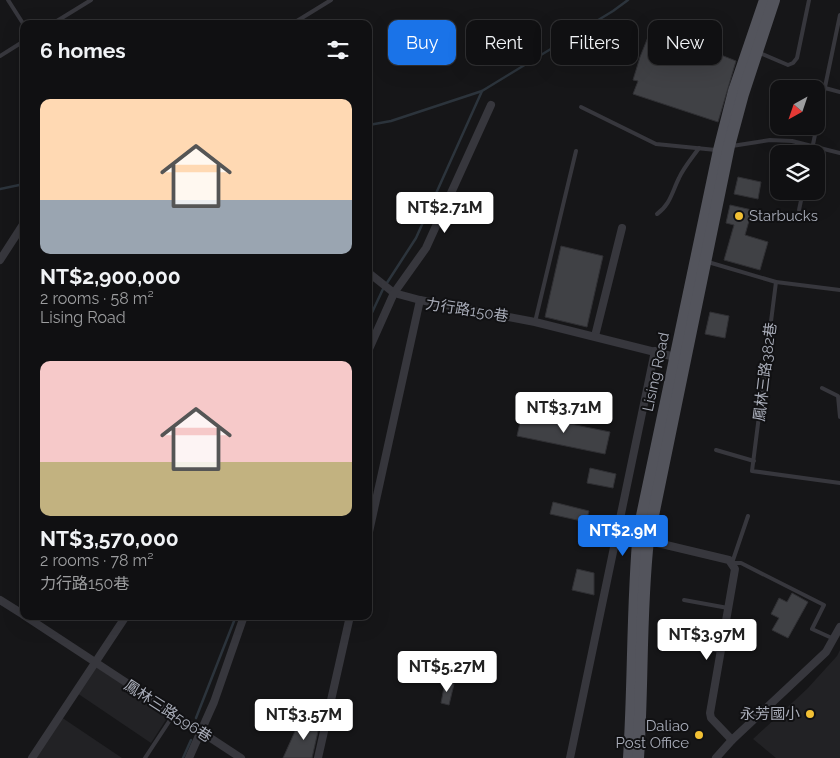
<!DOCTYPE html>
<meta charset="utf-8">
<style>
:root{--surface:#101012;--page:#1e1e20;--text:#f1f3f6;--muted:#9c9d9f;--line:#303032;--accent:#1a73e8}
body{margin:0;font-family:Raleway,"Noto Sans TC",sans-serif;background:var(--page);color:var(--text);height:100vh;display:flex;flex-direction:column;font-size:19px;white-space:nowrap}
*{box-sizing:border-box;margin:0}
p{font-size:16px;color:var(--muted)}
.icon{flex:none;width:28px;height:28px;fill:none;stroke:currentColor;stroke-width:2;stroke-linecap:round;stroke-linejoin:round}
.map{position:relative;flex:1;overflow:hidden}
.panel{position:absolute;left:20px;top:20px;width:352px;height:600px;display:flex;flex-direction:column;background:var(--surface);border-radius:10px;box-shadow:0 5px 20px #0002,0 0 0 1px var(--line)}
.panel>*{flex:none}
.banner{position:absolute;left:388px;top:20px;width:378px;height:45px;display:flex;gap:10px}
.needle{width:32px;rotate:220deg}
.controls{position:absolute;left:770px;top:80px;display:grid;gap:10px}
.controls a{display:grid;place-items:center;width:55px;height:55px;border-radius:10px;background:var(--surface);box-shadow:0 5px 20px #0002,0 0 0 1px var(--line);font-size:25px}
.price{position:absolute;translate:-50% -42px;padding:0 11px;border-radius:5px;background:#fff;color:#222;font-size:16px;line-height:32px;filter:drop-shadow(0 1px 2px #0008)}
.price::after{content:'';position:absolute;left:50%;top:30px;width:15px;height:11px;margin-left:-8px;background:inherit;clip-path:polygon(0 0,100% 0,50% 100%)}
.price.on{background:var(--accent);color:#fff}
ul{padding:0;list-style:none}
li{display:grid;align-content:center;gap:10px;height:265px;padding:0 20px}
li span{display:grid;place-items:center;height:155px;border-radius:10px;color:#555}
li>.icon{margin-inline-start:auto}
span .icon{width:90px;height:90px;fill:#fffc;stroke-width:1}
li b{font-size:21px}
h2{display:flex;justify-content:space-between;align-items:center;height:60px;padding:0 20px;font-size:21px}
.tag{padding:0 18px;border-radius:10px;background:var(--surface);box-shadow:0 5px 20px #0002,0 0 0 1px var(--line);font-size:18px;line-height:45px}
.tag.on{background:var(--accent);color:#fff}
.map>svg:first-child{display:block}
.built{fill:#222225}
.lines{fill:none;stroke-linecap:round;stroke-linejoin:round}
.stream{stroke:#2c343c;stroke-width:2.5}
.building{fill:#404145;stroke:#303034}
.service{stroke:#37373d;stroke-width:4}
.minor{stroke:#37373d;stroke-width:8}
.primary{stroke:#53545c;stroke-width:12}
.poi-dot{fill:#f2c034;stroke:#111113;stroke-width:2}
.labels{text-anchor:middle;stroke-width:4;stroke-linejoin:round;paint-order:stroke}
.poi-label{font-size:15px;fill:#a8acb8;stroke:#111113;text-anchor:end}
.street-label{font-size:15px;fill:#a8acb8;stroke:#111113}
</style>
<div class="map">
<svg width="840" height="758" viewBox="0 0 840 758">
<rect width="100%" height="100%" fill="#161618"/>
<!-- built -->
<g class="built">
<path d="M 840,650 L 840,758 L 776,758 L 753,739 L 807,689 L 837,656 Z"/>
<path d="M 95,666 L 169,715 L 151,743 L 77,693 Z"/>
<path d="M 61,717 L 122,758 L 34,758 Z"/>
</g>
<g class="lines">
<!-- stream -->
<g class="stream">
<path d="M 369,125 L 391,121 L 482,91 L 613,11 L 628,0"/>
<path d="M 0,189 L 24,184"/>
<path d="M 369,319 L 383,289 L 416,238 L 482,91"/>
<path d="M 196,718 L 236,616"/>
<path d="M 183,758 L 191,740"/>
</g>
</g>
<!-- building -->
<g class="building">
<path d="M 651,36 L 703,55 L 706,49 L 736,61 L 718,122 L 633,94 L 638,81 L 633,80 L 640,57 L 648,37 Z"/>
<path d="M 738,177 L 761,182 L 758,199 L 734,194 Z"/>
<path d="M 730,205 L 752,210 L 745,235 L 768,242 L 760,270 L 724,260 L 734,225 L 726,223 Z"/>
<path d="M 561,246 L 603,256 L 587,327 L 545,317 Z"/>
<path d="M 710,312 L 729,316 L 725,338 L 705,334 Z"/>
<path d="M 522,414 L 610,432 L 605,454 L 517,436 Z"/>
<path d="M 590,468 L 616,474 L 613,488 L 587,483 Z"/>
<path d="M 553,502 L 589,511 L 586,522 L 550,514 Z"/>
<path d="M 577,569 L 594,573 L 594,595 L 572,590 Z"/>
<path d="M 792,593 L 808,602 L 788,638 L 772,630 L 779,618 L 771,614 L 779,598 L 787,602 Z"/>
<path d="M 445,682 L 454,684 L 449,705 L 441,703 Z"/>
<path d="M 311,715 L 321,718 L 312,758 L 283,758 L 296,729 L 307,734 Z"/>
</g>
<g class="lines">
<!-- service -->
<g class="service">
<path d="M 8,0 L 24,25"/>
<path d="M 52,24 L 91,0"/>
<path d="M 292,24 L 331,0"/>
<path d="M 760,53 L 788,65 L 793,63 L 797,58 L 809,0"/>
<path d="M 0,56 L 24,41"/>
<path d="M 825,88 L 840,92"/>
<path d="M 581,107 L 656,144 L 716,150"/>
<path d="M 732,146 L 770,140 L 792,141 L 840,153"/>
<path d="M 811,154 L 840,15"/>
<path d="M 799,210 L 803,191"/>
<path d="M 657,214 C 670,205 672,192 679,178 C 684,167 692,158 699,148"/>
<path d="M 708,262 L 776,282 L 840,290"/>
<path d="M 776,282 L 752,471 L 840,483"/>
<path d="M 535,322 L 576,151"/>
<path d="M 822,388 L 838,396 L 840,417"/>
<path d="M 716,450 L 754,461"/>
<path d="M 748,516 L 732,563 L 741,563 L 824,605 L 812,629 L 834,639"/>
<path d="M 684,600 L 728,608"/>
<path d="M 681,642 L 720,651"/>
<path d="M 145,758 L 174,714"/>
</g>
<!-- minor -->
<g class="minor">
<path d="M 0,260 L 24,223"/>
<path d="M 369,273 L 394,293 L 420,300"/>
<path d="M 595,336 L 622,228"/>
<path d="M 369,349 L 394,293 L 426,248 L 491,105"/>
<path d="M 369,532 L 420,300 L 535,322 L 679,358"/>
<path d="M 645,540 L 729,560 L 735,569 L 710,713 L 711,718 L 732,740"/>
<path d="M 0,600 L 24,615"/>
<path d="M 25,616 L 241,758"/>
<path d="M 32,758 L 126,616"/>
<path d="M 189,758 L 214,702 L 244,616"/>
<path d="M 318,758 L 350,616"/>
<path d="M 570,758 L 655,351"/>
<path d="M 716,758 L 732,740 L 826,652 L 840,627"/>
</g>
<!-- primary -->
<g class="primary">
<path d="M 629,758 C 634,682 632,606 639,530 L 719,150 L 734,91 L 765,0"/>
<path d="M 638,758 C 643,685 640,612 648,540 L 729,146 L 743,94 L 774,0"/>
</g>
</g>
<!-- markers -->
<g class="poi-dot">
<circle cx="739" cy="216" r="5"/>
<circle cx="810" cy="714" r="5"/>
<circle cx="699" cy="735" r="5"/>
</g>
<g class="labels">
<!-- poi labels -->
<g class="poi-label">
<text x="749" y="221" text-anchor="start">Starbucks</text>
<text x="800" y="719">永芳國小</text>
<text x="689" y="731">Daliao<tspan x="689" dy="17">Post Office</tspan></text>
</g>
<!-- street labels -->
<g class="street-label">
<text transform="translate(467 310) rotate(9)" y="5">力行路150巷</text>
<text transform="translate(656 372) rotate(-78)" y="5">Lising Road</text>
<text transform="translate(765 372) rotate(-83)" y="5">鳳林三路382巷</text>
<text transform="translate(168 711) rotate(33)" y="5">鳳林三路596巷</text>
</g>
</g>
</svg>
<div class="controls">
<a><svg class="needle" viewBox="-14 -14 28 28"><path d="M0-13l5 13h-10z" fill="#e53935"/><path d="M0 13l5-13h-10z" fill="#9c9d9f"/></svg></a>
<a><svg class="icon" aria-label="layers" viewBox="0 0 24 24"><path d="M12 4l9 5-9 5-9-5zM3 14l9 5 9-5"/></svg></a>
</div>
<b class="price" style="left:445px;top:234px">NT$2.71M</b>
<b class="price" style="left:564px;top:434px">NT$3.71M</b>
<b class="price on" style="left:623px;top:557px">NT$2.9M</b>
<b class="price" style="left:707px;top:661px">NT$3.97M</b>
<b class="price" style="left:447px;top:693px">NT$5.27M</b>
<b class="price" style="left:304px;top:741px">NT$3.57M</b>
<div class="banner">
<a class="tag on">Buy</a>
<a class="tag">Rent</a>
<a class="tag">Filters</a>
<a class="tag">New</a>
</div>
<section class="panel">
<h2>6 homes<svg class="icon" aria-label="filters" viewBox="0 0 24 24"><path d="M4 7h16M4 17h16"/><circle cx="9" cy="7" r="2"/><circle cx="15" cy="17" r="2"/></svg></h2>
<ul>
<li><span style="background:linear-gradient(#ffd9b3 65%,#9aa5b1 0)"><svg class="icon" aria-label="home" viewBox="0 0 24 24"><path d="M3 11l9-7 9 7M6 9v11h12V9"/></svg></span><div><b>NT$2,900,000</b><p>2 rooms · 58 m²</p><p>Lising Road</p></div></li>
<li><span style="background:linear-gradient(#f6c9c9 65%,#c2b280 0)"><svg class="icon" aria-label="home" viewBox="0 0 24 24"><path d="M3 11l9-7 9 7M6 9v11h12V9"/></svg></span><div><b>NT$3,570,000</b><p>2 rooms · 78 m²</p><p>力行路150巷</p></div></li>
</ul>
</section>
</div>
